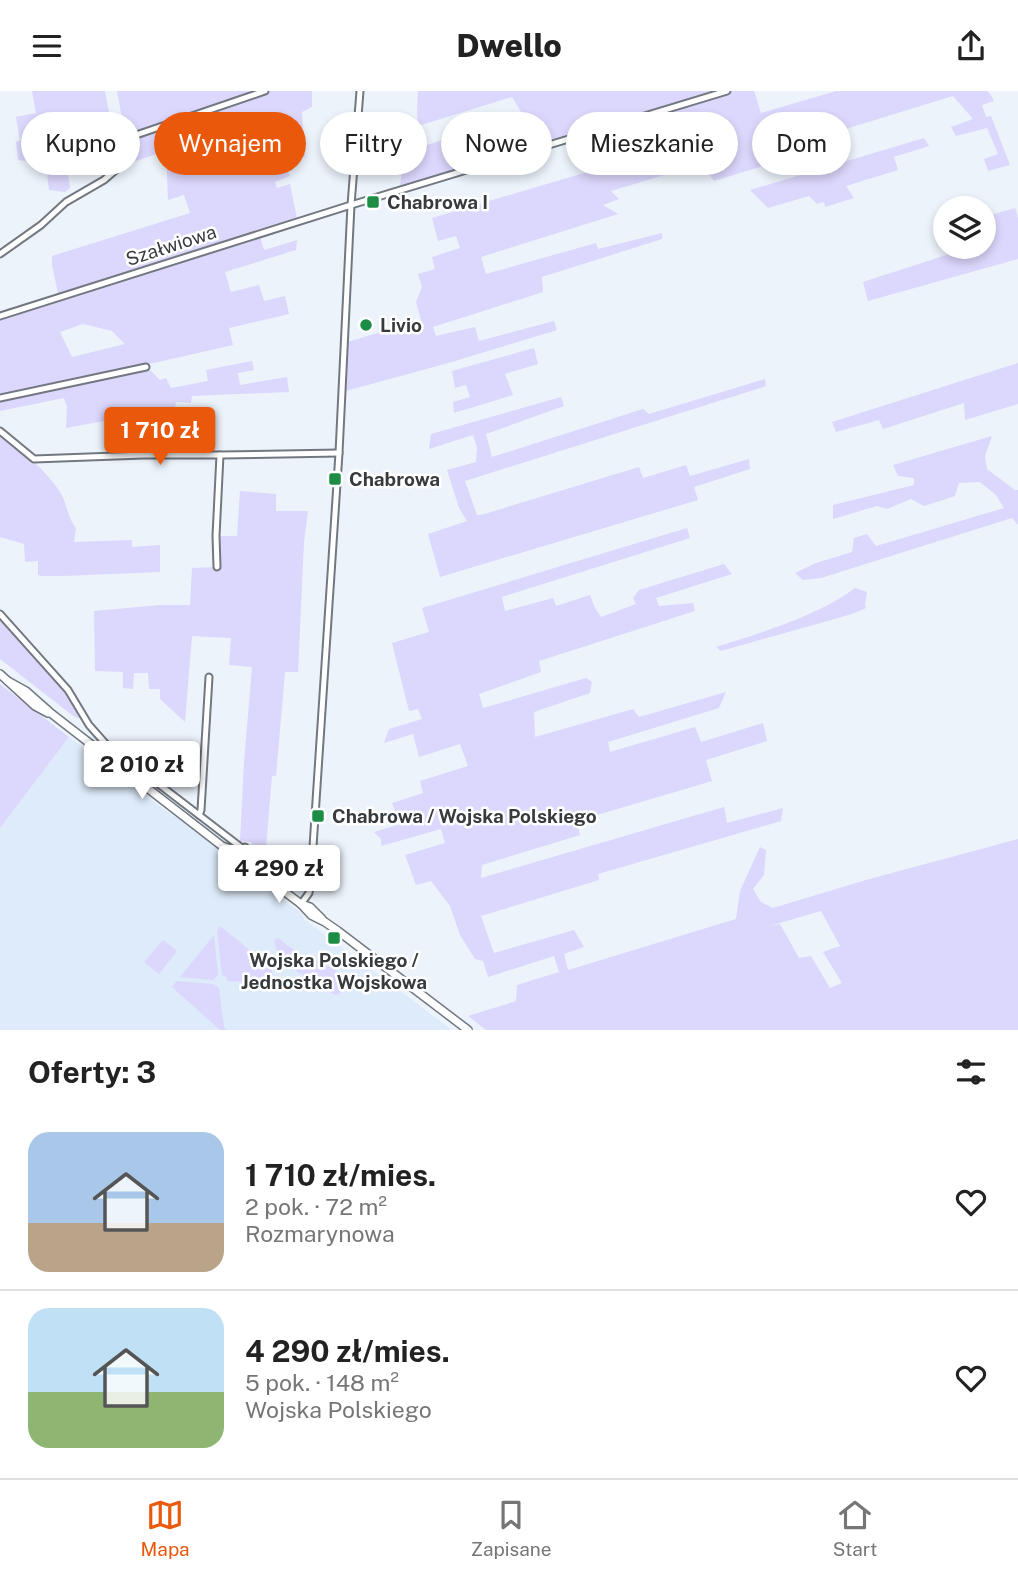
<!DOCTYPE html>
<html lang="pl">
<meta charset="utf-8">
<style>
:root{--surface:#fff;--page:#f2f2f2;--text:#222;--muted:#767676;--line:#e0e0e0;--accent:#ea580c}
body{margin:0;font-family:"Public Sans",sans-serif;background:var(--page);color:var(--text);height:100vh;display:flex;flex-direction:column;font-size:26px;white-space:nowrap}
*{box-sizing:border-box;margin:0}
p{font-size:23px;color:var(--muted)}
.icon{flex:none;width:38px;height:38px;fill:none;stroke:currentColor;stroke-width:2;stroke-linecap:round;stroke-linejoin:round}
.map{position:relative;height:939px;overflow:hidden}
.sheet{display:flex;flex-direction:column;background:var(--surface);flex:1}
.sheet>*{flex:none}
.banner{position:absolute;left:21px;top:21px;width:976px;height:63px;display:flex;gap:14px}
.buttons{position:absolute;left:933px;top:105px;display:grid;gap:14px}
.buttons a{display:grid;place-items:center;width:63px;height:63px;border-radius:50%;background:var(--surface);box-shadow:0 4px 10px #0003;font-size:35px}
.price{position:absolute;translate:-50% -60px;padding:0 16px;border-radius:7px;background:#fff;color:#222;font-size:23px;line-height:46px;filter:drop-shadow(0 2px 4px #0008)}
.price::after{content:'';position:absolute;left:50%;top:42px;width:21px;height:16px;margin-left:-10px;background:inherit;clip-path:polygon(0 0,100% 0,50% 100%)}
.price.on{background:var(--accent);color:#fff}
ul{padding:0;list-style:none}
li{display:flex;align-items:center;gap:21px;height:175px;padding:0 28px}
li+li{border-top:2px solid var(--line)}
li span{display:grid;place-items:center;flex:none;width:196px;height:140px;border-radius:21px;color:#555}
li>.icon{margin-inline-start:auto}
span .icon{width:84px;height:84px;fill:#fffc;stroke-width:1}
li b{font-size:30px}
h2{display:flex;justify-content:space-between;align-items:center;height:84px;padding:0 28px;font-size:30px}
.chip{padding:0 24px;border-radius:32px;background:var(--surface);box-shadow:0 4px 10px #0003;font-size:24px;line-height:63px}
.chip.on{background:var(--accent);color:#fff}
header{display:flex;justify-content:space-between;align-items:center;height:91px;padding:0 28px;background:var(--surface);font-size:32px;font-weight:800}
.dock{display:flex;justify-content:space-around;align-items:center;height:98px;border-top:2px solid var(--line);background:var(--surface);font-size:19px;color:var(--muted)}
.dock a{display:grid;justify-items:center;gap:4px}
.dock .on{color:var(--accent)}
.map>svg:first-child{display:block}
.built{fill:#deebfa}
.green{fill:#dcd7fc;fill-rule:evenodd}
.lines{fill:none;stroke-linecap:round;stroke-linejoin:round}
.street-casing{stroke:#727880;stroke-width:9}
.secondary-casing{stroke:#727880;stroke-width:10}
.street{stroke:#fff;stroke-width:5}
.secondary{stroke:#fff;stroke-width:7}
.poi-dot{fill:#1d8d46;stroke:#fff;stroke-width:2.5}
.labels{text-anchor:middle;stroke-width:5;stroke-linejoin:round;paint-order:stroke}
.poi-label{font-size:19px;font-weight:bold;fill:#383b3e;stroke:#fff;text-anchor:start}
.street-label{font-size:19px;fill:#383b3e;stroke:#fff}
</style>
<header><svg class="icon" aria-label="menu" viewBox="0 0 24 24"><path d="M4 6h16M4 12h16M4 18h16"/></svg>Dwello<svg class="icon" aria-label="share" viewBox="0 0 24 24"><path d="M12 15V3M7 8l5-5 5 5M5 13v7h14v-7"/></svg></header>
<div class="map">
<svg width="1018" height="939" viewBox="0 0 1018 939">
<rect width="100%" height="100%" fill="#ecf3fb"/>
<!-- built -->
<path class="built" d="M 69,646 L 165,719 L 186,733 L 301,822 L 304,828 L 452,939 L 0,939 L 0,737 Z"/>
<!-- green -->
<g class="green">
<path d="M 32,0 L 105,0 L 111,32 L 101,42 L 102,69 L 96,72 L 88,68 L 85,57 L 65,61 L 70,97 L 65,101 L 49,99 L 46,73 L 18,69 L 16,51 L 20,49 L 16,26 L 36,22 Z"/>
<path d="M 117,0 L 255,0 L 256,3 L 265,0 L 312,0 L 312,16 L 302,21 L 305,65 L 284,71 L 290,85 L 275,91 L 277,97 L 290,93 L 297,128 L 400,96 L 404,61 L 523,24 L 512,6 L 418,35 L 417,22 L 418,0 L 754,0 L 761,22 L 836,0 L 987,0 L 991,4 L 994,10 L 982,14 L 986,26 L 991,25 L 1010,74 L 988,80 L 984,68 L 998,63 L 987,37 L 956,45 L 951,36 L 973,28 L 953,5 L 839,40 L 845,50 L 714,90 L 701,73 L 611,100 L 619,108 L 603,114 L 618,123 L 481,166 L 486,183 L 596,152 L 598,158 L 662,142 L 662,148 L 542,186 L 543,201 L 433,236 L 436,245 L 475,236 L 479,250 L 554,230 L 557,239 L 452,271 L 342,301 L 344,252 L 421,229 L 416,211 L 422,196 L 418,183 L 435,178 L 432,166 L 460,157 L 456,145 L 438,150 L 432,127 L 678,54 L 668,19 L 351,114 L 260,145 L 264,159 L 297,149 L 296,159 L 225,181 L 231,201 L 259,194 L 264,210 L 285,205 L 289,223 L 229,237 L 233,254 L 145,274 L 160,289 L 166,287 L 171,297 L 208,290 L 206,279 L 252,270 L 254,279 L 238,282 L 240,294 L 287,286 L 289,301 L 192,305 L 191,312 L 176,311 L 175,317 L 66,337 L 67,316 L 64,307 L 0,320 L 0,225 L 59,207 L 52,174 L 52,165 L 190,122 L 184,104 L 168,109 L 166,60 L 130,72 ZM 83,233 L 112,240 L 125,253 L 72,266 L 60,241 Z"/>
<path d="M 924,47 L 929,55 L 894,66 L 898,79 L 846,95 L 854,107 L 825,116 L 824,111 L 817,113 L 809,105 L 768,117 L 750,99 Z"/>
<path d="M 1015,117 L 1018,127 L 1018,168 L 868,210 L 863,191 L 971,156 L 984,156 L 984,126 Z"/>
<path d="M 534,257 L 538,273 L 505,283 L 513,304 L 454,322 L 453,311 L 470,306 L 466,294 L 455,297 L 452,280 Z"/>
<path d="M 1018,272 L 1018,313 L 965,329 L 964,312 L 883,338 L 879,329 L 836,341 L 832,331 Z"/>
<path d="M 765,288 L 766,295 L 465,390 L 477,424 L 481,424 L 639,376 L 643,387 L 686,374 L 690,385 L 749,368 L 750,378 L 694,396 L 698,409 L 440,486 L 428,443 L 467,430 L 459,417 L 447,379 L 476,371 L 477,357 L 473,344 L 429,358 L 431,343 L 561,306 L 564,315 L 486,343 L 492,366 L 643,318 L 649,323 Z"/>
<path d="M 0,342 C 22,360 44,377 60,401 C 67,412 67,426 76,437 L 74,451 L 132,449 L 132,456 L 160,454 L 160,481 L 64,485 L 42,485 L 38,484 L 38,470 L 25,471 L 24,453 L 0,446 Z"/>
<path d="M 992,345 L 985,365 L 987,378 L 1015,399 L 1018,399 L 1018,434 L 1012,427 L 821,487 L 803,489 L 795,482 L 816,472 L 852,461 L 854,447 L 867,443 L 876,455 L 1004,417 L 996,404 L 980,391 L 959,392 L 955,405 L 924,415 L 911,408 L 887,418 L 877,415 L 833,428 L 833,414 L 914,394 L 914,387 L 898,385 L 893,374 Z"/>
<path d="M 240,400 L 276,403 L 276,420 L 308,420 L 304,451 L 298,581 L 285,581 L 276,685 L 272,685 L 265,769 L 251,758 L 252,751 L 240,750 L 244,671 L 252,576 L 229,574 L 231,547 L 192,545 L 185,631 L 160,608 L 160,598 L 149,598 L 148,582 L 134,582 L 133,598 L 123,597 L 123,581 L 95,580 L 94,520 L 160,514 L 190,514 L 192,477 L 216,476 L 216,445 L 237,445 Z"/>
<path d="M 687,437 L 690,447 L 502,506 L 505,520 L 553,507 L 556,515 L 590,504 L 595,517 L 601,526 L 636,513 L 633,507 L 639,499 L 724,473 L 732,483 L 656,507 L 659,515 L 693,512 L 695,520 L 539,570 L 541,581 L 479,603 L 483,617 L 586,587 L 592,591 L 590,602 L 534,621 L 535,646 L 633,618 L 639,626 L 726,601 L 719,617 L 608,651 L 610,661 L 695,636 L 701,651 L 763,632 L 767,650 L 706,669 L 712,690 L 577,730 L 580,744 L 482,774 L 481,787 L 724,716 L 727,732 L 783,717 L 781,730 L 598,783 L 599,789 L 481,825 L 494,862 L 574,839 L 584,856 L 564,863 L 568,879 L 736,828 L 740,800 L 760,756 L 766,759 L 764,784 L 753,798 L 761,811 L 773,817 L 866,789 L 1018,748 L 1018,939 L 486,939 L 468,925 L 516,910 L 517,894 L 559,881 L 554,865 L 488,886 L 483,870 L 475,868 L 460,844 L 450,815 L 431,790 L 416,794 L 405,764 L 445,752 L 441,738 L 381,755 L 381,748 L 374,741 L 400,733 L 392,712 L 423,702 L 420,690 L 468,675 L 460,653 L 419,666 L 413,643 L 384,652 L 389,638 L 422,628 L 418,618 L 409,620 L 392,552 L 429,541 L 422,517 ZM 821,820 L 840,855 L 823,861 L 842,892 L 830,897 L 811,865 L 799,867 L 780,833 L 766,836 Z"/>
<path d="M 855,497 L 867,501 L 865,513 L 866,517 L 852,523 L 721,560 L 716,556 C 758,543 820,524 855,497 Z"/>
<path d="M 0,526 L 64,597 L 82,626 L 77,627 L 72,624 L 0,568 Z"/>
<path d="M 0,593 L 69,646 L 0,737 Z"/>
<path d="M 220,835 L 271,876 L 273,884 L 264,895 L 260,892 L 228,890 L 226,886 L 222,884 L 217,840 Z"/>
<path d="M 214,844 L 218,884 L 213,889 L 180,886 Z"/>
<path d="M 279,847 C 298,867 328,870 349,889 L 339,903 L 335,904 L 296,880 L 279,867 L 274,849 Z"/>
<path d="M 163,849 L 177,860 L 159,883 L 144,871 Z"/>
<path d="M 177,890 L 213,893 L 219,897 L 224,936 L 227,939 L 220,939 L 172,896 Z"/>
</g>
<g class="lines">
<!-- street casing -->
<g class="street-casing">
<g id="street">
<path d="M 139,43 L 265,0"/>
<path d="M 0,163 L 41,134 L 66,111 L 104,89 L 118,77"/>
<path d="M 0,225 L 351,114 L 727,0"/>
<path d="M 0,307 L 146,276"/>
<path d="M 0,340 L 34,368 L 143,364 L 220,364 L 339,362"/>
<path d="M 217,476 L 216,445 L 220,364"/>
<path d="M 0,523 L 68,599 L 89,634 L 105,652 L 242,757 L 245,756"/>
<path d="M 199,724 L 201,719 L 209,586"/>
<path d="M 301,813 L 309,802 L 311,786 L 339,362 L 351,114 L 360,0"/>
</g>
</g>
<!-- secondary casing -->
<g class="secondary-casing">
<g id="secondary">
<path d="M 0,583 L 35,615 L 48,622"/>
<path d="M 8,590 L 26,600 L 52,623 L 222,755 L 230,758 L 254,778 L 257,782 L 264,787 L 273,792 L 301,813 L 311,824 L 325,831 L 338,840 L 468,939"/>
<path d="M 301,813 L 310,816 L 322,828"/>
</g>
</g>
<!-- street -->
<use href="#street" class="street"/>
<!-- secondary -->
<use href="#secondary" class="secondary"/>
</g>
<!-- markers -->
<g class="poi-dot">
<rect x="366" y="104" width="14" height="14" rx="3.5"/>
<circle cx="366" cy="234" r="7"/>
<rect x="328" y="381" width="14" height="14" rx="3.5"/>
<rect x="311" y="718" width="14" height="14" rx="3.5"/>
<rect x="327" y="840" width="14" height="14" rx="3.5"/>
</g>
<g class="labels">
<!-- poi labels -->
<g class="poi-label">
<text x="387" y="118">Chabrowa I</text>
<text x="380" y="241">Livio</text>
<text x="349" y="395">Chabrowa</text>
<text x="332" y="732">Chabrowa / Wojska Polskiego</text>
<text x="334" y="876" text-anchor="middle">Wojska Polskiego /<tspan x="334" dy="22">Jednostka Wojskowa</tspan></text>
</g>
<!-- street labels -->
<g class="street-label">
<text transform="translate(171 154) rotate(-18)" y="7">Szałwiowa</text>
</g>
</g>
</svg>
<div class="buttons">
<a><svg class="icon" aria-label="layers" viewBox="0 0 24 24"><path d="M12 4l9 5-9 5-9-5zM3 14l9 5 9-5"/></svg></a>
</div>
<b class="price on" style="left:160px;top:376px">1 710 zł</b>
<b class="price" style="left:142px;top:710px">2 010 zł</b>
<b class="price" style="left:279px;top:814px">4 290 zł</b>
<div class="banner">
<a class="chip">Kupno</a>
<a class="chip on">Wynajem</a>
<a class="chip">Filtry</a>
<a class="chip">Nowe</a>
<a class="chip">Mieszkanie</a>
<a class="chip">Dom</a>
</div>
</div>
<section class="sheet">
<h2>Oferty: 3<svg class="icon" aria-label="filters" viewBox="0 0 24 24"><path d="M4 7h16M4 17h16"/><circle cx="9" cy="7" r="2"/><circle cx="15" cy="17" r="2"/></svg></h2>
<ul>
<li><span style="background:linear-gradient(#a9c7e8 65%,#b9a48a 0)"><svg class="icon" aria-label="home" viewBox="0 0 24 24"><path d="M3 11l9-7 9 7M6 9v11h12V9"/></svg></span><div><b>1 710 zł/mies.</b><p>2 pok. · 72 m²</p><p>Rozmarynowa</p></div><svg class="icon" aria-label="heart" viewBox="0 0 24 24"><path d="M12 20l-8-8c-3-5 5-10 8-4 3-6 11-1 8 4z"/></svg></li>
<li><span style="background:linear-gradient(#bfe0f5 60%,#8fb573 0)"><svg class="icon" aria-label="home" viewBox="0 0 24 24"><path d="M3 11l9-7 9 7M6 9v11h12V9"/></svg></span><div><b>4 290 zł/mies.</b><p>5 pok. · 148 m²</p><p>Wojska Polskiego</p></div><svg class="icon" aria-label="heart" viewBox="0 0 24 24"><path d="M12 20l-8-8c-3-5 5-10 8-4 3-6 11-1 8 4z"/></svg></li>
</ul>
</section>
<nav class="dock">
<a class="on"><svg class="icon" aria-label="map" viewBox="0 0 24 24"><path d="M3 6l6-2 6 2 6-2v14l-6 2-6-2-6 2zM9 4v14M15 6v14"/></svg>Mapa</a>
<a><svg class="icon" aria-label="saved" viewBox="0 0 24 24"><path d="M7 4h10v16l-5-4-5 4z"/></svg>Zapisane</a>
<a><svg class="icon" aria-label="home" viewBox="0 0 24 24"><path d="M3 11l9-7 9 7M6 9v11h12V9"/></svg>Start</a>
</nav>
